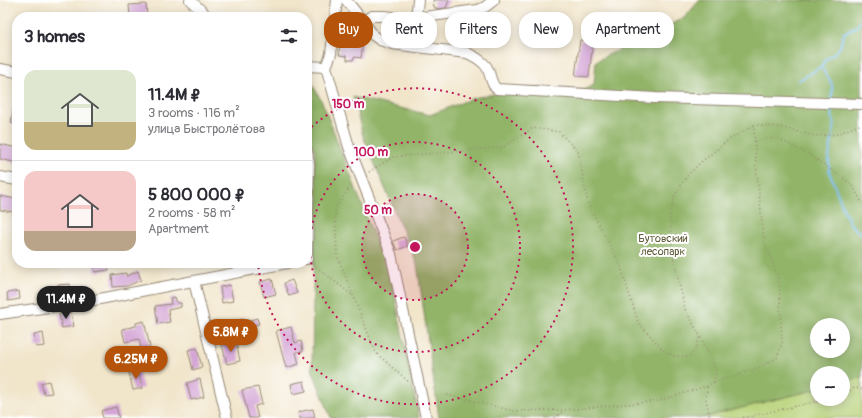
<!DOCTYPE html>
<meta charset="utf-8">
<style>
:root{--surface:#fff;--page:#f2f2f3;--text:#2b2b33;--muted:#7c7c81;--line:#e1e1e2;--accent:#b45309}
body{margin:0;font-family:Pangolin,sans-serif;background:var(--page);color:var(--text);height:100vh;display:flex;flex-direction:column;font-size:15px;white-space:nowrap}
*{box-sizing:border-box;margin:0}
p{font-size:13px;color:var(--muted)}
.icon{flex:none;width:22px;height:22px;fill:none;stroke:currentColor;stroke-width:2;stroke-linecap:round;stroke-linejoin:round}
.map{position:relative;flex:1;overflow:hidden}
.drawer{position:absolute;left:12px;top:12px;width:300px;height:256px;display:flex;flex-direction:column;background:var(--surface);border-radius:16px;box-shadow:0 2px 10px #0003}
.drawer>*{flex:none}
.hud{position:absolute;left:324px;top:12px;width:380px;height:36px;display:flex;gap:8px}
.fabs{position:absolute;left:810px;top:318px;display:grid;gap:8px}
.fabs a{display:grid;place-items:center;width:40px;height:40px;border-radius:50%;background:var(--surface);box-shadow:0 2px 10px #0003;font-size:20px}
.price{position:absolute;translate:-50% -34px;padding:0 9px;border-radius:14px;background:var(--accent);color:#fff;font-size:13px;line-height:26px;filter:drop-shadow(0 1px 2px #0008)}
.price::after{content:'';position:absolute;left:50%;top:24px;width:12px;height:9px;margin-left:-6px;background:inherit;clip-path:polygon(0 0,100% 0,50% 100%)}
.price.selected{background:#222;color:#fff}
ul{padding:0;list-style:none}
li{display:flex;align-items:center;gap:12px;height:100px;padding:0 12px}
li+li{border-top:1px solid var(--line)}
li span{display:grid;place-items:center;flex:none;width:112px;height:80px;border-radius:12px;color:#555}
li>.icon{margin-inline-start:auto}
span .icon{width:48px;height:48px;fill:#fffc;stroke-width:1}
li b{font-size:17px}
h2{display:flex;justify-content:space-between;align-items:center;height:48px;padding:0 12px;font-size:17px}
.pill{padding:0 14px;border-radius:16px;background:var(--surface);box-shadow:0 2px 10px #0003;font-size:14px;line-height:36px}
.pill.selected{background:var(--accent);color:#fff}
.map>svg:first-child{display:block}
.green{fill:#b7d278;stroke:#797e4b}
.forest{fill:#91b468;stroke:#666f43;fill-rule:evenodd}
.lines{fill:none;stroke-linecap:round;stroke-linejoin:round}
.stream{stroke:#7abff1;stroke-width:2}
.building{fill:#d4a6d6}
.minor-casing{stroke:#968874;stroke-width:12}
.path{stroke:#968874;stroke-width:1.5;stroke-dasharray:1 3;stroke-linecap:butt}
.minor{stroke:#fff;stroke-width:10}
.ring{fill:none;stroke:#c2185b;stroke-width:2;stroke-dasharray:2 4}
.labels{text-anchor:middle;stroke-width:4;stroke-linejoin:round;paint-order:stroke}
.park-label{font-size:11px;fill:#605c39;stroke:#fff}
.centre{fill:#c2185b;stroke:#fff;stroke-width:2}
.ring-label{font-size:12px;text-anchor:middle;font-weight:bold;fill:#c2185b;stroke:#fff;stroke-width:4;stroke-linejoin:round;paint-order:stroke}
</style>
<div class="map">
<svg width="862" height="418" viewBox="0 0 862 418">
<rect width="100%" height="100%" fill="#fff"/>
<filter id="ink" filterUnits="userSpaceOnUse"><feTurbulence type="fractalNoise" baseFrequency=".025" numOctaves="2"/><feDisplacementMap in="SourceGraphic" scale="8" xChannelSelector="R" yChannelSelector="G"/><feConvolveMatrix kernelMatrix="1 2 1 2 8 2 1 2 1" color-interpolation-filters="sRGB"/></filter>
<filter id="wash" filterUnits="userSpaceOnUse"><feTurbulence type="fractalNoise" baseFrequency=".012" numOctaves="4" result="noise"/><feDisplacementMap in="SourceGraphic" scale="16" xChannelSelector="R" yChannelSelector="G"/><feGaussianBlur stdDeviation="0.9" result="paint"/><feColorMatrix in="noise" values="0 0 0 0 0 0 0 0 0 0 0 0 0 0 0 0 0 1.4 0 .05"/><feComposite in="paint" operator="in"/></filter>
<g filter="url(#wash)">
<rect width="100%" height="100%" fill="#f1e5ca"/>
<!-- green -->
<path class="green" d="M 862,377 L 862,418 L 701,418 L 817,389 L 817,399 L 843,399 L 843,383 Z"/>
<!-- forest -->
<g class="forest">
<path d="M 700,0 L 862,0 L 862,377 L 843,383 L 843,373 L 817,373 L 817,389 L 701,418 L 439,418 L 417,264 L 363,136 L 353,97 L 430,115 L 473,98 L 532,87 L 583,90 L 594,85 L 596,61 L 684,18 ZM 817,325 L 843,325 L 843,351 L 817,351 Z"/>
<path d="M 307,74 L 323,104 L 392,282 L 419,418 L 331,418 L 312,369 L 315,150 L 307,144 Z"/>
</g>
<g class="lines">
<!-- stream -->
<g class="stream">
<path d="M 798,81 L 821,67"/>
<path d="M 831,100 C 835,82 830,81 821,67 L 826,59 L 837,51 L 840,47 L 844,33 L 857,26 L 862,19"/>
<path d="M 831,106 L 834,128 L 829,157 L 829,171 L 845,213 L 851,225 L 862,235"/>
</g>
</g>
<g id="blocks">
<!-- building -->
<g class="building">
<path d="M 433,0 L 449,0 L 446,8 L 437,9 L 434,7 Z"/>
<path d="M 146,4 L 147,17 L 130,17 L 129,5 Z"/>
<path d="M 350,38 L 355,39 L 355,42 L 363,43 L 361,58 L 354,57 L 353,60 L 347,60 L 347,56 L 339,55 L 340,40 L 349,41 Z"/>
<path d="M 580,40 L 593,41 L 589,77 L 575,76 Z"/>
<path d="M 14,104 L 17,105 L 17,124 L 11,123 Z"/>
<path d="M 0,144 L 17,148 L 17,163 L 0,159 Z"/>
<path d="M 0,196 L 17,199 L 14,212 L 0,210 Z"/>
<path d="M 404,237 L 408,246 L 397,250 L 393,241 Z"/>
<path d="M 93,263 L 108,263 L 109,270 L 95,272 Z"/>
<path d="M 138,271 L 141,280 L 127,286 L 113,287 L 112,275 L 126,273 L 126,276 Z"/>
<path d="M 272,279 L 276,294 L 264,297 L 260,282 Z"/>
<path d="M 292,280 L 297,293 L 289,296 L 284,283 Z"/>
<path d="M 70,284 L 70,291 L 57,291 L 57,285 Z"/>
<path d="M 230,285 L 233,301 L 222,303 L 220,287 Z"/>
<path d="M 19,291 L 20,299 L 8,301 L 7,293 Z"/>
<path d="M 175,297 L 177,303 L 181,303 L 181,307 L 168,310 L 170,322 L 158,324 L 155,306 L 171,304 L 170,298 Z"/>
<path d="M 71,312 L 74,326 L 62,328 L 59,314 Z"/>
<path d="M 257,318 L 259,324 L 245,327 L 247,335 L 241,336 L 237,321 L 243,319 L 243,322 Z"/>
<path d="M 144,321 L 150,347 L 141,349 L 139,339 L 125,342 L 122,329 L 136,326 L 136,323 Z"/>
<path d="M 291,327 L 295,343 L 301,341 L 303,351 L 296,352 L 299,364 L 286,368 L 276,331 Z"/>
<path d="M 43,333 L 45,346 L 36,347 L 34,335 Z"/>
<path d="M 236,342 L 240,361 L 227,364 L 222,345 Z"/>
<path d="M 197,348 L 202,367 L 193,370 L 188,350 Z"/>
<path d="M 138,370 L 143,388 L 133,390 L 129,373 Z"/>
<path d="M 200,379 L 204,397 L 191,400 L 187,383 Z"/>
<path d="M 49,381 L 52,393 L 44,394 L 41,383 Z"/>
<path d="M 304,381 L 306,391 L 293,394 L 291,384 Z"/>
<path d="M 258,387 L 262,404 L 255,406 L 258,418 L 249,418 L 242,390 Z"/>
<path d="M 116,407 L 119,418 L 103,418 L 101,411 Z"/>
<path d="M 313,409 L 315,418 L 299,418 L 298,412 Z"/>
</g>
</g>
</g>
<g filter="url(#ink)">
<use href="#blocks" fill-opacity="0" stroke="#968874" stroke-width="1"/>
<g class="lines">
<!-- minor casing -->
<g class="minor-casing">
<g id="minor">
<path d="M 190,0 L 208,17"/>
<path d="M 337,0 L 331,54 L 326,67 L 349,147 L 391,254 L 426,418"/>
<path d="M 346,0 L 366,25 L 373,35 L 380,40 L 392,44 L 467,53 C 474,56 481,60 486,66 C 491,73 490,84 497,89 L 655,98 L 862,104"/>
<path d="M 416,18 L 418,0"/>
<path d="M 363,21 L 372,16 L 385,16 L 408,19 L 478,10 L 485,7 L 494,0"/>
<path d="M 307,66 L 326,67"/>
<path d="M 0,69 L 17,72"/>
<path d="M 307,150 L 309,164 L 307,259"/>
<path d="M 0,177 L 17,180"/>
<path d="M 194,281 L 227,418"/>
<path d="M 0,314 L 84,302 L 287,263"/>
</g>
</g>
<!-- path -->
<g class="path">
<path d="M 754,125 L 756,165 L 764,240 L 779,280 L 782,342 L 777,358 L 755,369 L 714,382 L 716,370 L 700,336 L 685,309 L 672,251 L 670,214 L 675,195 L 687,176 L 700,163 L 727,141 L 754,125 L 779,127 L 815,136 L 837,134 L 862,124"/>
<path d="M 755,141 L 777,138 L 811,156 L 846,180 L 854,188 L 862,203"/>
<path d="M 369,172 L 393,157 L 503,147 L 533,128 L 559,132 L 578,151 L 588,204 L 620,264 L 638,322 L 663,350 L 674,356 L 688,357 L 695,350 L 700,336"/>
<path d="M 348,190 L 335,209 L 337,255 L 376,353 L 410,383"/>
<path d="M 313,264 L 352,295"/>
<path d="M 707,387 L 706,399 L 710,418"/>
<path d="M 447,395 L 514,411 L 564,410 L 658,401 L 707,386 L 714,382"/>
<path d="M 843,395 L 854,388 L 862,389"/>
<path d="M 555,418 L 564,410"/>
<path d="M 743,418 L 827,399"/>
</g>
<!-- minor -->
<use href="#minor" class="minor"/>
</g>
</g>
<!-- distance rings -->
<circle cx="415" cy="247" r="53" fill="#c2185b" fill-opacity=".12"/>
<g class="ring">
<circle cx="415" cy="247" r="53"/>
<circle cx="415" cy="247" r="105"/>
<path d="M307 131A158 158 0 1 1 258 264"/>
</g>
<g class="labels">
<!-- park labels -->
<g class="park-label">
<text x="663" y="242">Бутовский<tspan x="663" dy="13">лесопарк</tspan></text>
</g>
</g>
<circle cx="415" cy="247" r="6" class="centre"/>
<g class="ring-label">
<text x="348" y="108">150 m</text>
<text x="371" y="156">100 m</text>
<text x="378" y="214">50 m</text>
</g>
</svg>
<div class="fabs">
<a>+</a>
<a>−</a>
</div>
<b class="price selected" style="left:66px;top:320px">11.4M ₽</b>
<b class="price" style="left:231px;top:353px">5.8M ₽</b>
<b class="price" style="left:136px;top:380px">6.25M ₽</b>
<div class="hud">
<a class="pill selected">Buy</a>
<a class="pill">Rent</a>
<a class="pill">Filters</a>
<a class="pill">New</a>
<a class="pill">Apartment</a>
</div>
<section class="drawer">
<h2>3 homes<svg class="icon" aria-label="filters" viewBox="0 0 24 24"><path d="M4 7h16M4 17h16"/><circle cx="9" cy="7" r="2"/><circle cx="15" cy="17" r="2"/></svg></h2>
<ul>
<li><span style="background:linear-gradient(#dfe7d0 65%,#c2b280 0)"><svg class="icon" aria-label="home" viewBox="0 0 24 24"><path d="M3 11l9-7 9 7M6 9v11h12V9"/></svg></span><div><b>11.4M ₽</b><p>3 rooms · 116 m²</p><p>улица Быстролётова</p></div></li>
<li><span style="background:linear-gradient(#f6c9c9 75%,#b9a48a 0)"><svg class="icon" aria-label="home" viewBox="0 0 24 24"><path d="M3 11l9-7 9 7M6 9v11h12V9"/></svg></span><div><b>5 800 000 ₽</b><p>2 rooms · 58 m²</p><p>Apartment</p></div></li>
</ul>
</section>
</div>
